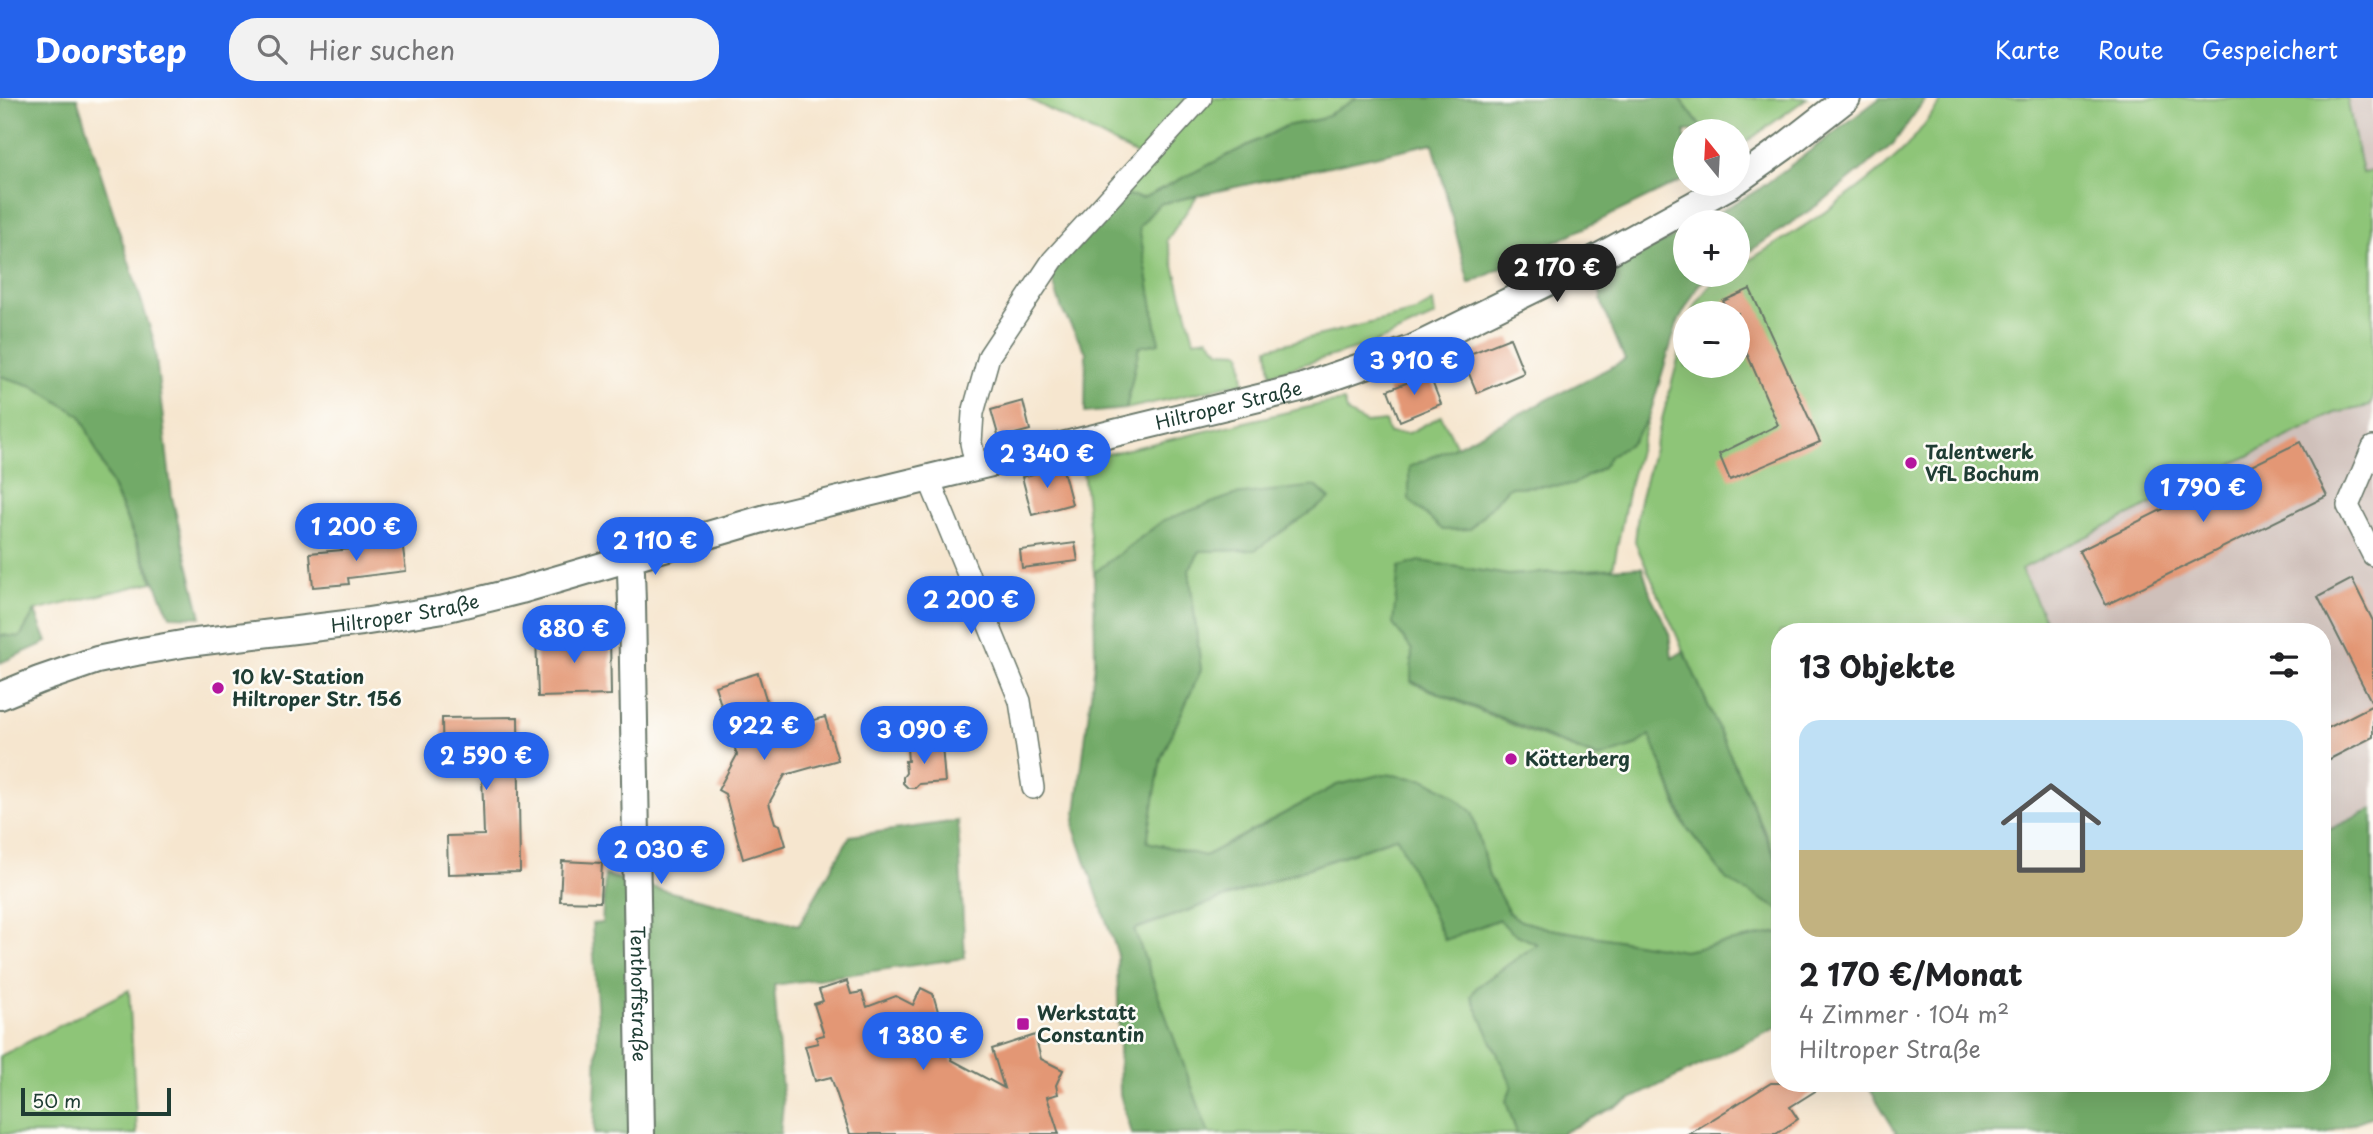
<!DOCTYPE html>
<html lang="de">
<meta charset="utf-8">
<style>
:root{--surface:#fff;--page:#f2f2f2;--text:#202124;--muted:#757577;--accent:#2563eb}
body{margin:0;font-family:"Playpen Sans",sans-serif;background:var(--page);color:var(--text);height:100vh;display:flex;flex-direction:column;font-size:26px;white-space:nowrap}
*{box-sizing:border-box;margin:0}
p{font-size:23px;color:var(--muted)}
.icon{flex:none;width:38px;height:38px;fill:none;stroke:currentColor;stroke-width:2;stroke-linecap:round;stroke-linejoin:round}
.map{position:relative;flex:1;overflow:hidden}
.details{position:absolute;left:1771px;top:525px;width:560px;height:469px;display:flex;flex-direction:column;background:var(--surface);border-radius:28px;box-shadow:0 7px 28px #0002}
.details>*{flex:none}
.needle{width:46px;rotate:342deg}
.buttons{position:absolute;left:1673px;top:21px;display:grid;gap:14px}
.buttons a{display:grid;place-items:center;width:77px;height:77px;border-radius:50%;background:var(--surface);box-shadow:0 7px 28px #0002;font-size:35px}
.scale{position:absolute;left:21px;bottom:18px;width:150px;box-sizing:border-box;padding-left:7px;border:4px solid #1f3d34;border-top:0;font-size:19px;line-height:24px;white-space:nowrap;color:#1f3d34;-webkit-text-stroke:5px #fdfcf7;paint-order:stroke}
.price{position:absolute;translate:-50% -60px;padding:0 16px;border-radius:24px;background:var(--accent);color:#fff;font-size:23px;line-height:46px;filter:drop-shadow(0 2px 4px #0008)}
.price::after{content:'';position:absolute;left:50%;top:42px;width:21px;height:16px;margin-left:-10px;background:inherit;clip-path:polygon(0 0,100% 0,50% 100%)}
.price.active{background:#222;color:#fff}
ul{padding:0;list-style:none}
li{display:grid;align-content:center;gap:14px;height:371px;padding:0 28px}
li span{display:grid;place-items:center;height:217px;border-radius:21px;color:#555}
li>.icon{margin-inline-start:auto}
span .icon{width:126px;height:126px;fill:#fffc;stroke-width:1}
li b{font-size:30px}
h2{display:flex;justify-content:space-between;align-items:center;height:84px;padding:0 28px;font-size:30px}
header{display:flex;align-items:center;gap:42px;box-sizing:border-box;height:98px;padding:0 35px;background:var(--accent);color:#fff}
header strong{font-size:33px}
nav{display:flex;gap:38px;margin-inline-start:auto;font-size:24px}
.search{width:490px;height:63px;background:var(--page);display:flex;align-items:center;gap:18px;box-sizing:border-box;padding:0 24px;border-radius:28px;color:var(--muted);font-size:26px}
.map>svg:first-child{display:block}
.industrial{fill:#cfc0ba}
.green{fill:#8ec578;stroke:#568156;stroke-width:2}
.forest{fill:#72aa68;stroke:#48744e;stroke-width:2}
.building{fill:#e39775}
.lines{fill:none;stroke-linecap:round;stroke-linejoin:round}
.minor-casing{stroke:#6a786a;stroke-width:24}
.tertiary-casing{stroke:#6a786a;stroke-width:30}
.minor{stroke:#fff;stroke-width:21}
.tertiary{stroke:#fff;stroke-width:26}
.poi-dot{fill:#b5179e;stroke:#fdfcf7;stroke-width:2.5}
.labels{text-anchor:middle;stroke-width:5;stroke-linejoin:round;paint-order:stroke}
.street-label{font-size:19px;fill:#1f3d34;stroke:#fdfcf7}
.poi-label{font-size:19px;font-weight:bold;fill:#1f3d34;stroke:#fdfcf7;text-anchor:start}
</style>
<header>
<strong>Doorstep</strong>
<div class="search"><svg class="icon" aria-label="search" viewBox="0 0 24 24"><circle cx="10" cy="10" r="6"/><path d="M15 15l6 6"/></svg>Hier suchen</div>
<nav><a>Karte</a><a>Route</a><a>Gespeichert</a></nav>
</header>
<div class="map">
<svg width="2373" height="1036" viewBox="0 0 2373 1036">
<rect width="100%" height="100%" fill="#fdfcf7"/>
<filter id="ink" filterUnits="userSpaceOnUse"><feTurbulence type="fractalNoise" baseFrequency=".0143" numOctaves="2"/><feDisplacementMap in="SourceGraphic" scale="14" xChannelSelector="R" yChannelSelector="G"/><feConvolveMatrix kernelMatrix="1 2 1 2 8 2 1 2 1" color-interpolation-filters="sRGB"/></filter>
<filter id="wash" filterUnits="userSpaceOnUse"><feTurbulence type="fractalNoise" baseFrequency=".00686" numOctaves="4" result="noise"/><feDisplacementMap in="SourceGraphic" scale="28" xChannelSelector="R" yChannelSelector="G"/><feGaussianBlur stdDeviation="1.57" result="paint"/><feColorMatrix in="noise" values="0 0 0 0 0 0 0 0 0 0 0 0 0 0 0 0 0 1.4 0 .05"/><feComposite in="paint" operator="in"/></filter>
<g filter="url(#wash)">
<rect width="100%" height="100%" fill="#f6e6cf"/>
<!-- industrial -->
<g class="industrial">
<path d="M 2347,0 L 2373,0 L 2373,73 L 2362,75 Z"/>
<path d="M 2373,301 L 2373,711 L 2322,735 L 2322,534 L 2051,534 L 2021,471 L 2335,315 L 2370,308 Z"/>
</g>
<!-- green -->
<g class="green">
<path d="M 1027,0 L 1357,0 L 1321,21 L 1286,28 L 1143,100 L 1120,96 L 1137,57 Z"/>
<path d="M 1680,0 L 1807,0 L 1738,50 L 1738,33 L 1704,33 Z"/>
<path d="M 1943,0 L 2347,0 L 2362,75 L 2373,73 L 2373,301 L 2370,308 L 2335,315 L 2021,471 L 2051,534 L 1780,534 L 1780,768 L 1635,444 L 1639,406 L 1685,236 L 1685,268 L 1738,268 L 1738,215 L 1692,215 C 1697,203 1713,180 1726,177 C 1730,176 1734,177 1738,177 L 1738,169 C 1794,135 1857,97 1904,51 C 1919,36 1931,17 1943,0 Z"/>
<path d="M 1197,98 L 1167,142 L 1194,242 L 1208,240 L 1220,253 L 1241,254 L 1244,284 L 1126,311 L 1139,249 L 1159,245 L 1139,129 L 1159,106 Z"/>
<path d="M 1433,204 L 1435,218 L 1372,246 L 1271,276 L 1268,250 L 1415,214 Z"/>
<path d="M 0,278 L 33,288 L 81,317 L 153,484 L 35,513 L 20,539 L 0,537 Z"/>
<path d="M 1344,303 L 1348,315 L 1366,325 L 1385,323 L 1389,335 L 1409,335 L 1441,318 L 1457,348 L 1410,369 L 1443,432 L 1470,431 L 1509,389 L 1572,387 L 1603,369 L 1611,357 L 1632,344 L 1649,319 L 1631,380 L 1613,470 L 1508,477 L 1420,463 L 1393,526 L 1412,552 L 1411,584 L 1525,632 L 1598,660 L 1637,647 L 1650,636 L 1683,725 L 1723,777 L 1780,812 L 1780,834 L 1684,853 L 1550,831 L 1521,823 L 1509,815 L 1489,778 L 1472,714 L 1426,682 L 1385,676 L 1337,687 L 1205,758 L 1147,744 L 1161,660 L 1201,572 L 1189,472 L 1200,453 L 1255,452 L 1164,422 L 1094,475 L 1082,362 L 1322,306 Z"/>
<path d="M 1398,739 L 1445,842 L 1500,821 L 1511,834 L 1537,846 L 1477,889 L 1471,898 L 1512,988 L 1506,1003 L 1517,1036 L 1209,1036 L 1134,832 Z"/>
<path d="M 129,892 L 137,1036 L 0,1036 L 0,958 Z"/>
</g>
<!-- forest -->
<g class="forest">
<path d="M 0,0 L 77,0 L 154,243 L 172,399 L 201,519 L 170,518 L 81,318 L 33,288 L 0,278 Z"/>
<path d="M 1357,0 L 1679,0 L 1704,33 L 1685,33 L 1685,81 L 1469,186 L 1433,45 L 1159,106 L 1139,129 L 1159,245 L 1139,249 L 1126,311 L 1085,315 L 1086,254 L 1062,212 L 1049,171 L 1120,96 L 1143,100 L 1286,28 L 1321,21 Z"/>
<path d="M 1880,0 L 1926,0 L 1893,46 L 1822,104 L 1738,161 L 1738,124 L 1701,124 L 1758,92 Z"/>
<path d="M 1685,133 L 1685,177 L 1714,177 L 1699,186 L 1677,226 L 1649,319 L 1632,344 L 1611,357 L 1603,369 L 1572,387 L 1509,389 L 1470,431 L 1443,432 L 1409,402 L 1409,369 L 1457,348 L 1625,262 L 1603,209 L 1597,178 Z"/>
<path d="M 1316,388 L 1330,401 L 1255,452 L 1200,453 L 1189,472 L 1201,572 L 1161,660 L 1147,744 L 1205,758 L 1337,687 L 1385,676 L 1426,682 L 1450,695 L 1472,714 L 1489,778 L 1509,815 L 1521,823 L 1550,831 L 1684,853 L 1780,834 L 1780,928 L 1560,1036 L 1517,1036 L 1506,1003 L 1512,988 L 1471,898 L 1477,889 L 1537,846 L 1511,834 L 1499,821 L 1445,842 L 1397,739 L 1134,831 L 1209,1036 L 1131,1036 L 1120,996 L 1117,854 L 1074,730 L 1095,564 L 1094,475 L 1164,422 L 1234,397 Z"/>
<path d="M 1420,463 L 1508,477 L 1642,469 L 1651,498 L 1669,533 L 1672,560 L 1684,553 L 1780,770 L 1780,812 L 1727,782 L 1686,728 L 1650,637 L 1637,647 L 1599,660 L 1411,583 L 1412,552 L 1393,526 L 1399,469 Z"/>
<path d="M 35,513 L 47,544 L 0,565 L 0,537 L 20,539 Z"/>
<path d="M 2373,711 L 2373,1018 L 2325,1036 L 1894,1036 L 1896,1034 L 1866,985 L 2322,985 L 2322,735 Z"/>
<path d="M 958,723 L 965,860 L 774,887 L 783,1007 L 780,1036 L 594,1036 L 598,922 L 592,826 L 602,825 L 605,777 L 799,827 L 850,738 Z"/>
</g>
<g id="blocks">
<!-- building -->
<g class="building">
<path d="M 1750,191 L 1820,344 L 1730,382 L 1719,356 L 1778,327 L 1738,235 L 1738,215 L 1729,215 L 1723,203 Z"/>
<path d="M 1510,240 L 1524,275 L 1477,295 L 1462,259 Z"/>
<path d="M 1429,276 L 1441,306 L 1400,323 L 1388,292 Z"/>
<path d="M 1023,303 L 1030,332 L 999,340 L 991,312 Z"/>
<path d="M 2300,344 L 2327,398 L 2106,507 L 2079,453 L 2173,406 L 2175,410 L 2221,387 L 2219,384 Z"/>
<path d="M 1062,368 L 1072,406 L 1032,417 L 1022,379 Z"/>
<path d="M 402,443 L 406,473 L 348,480 L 349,486 L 313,489 L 310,455 L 363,450 L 363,447 Z"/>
<path d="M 1075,445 L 1078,463 L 1022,470 L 1020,452 Z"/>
<path d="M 2352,481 L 2373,523 L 2373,639 L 2322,665 L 2322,633 L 2373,607 L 2318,499 Z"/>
<path d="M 610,535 L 611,597 L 538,599 L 536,537 Z"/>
<path d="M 758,575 L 767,604 L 764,610 L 774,638 L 801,630 L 803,625 L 825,619 L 838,662 L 785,677 L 769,705 L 775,725 L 780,727 L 786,747 L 743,761 L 725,696 L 718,692 L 737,657 L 715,588 Z"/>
<path d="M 518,619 L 520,774 L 448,776 L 447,738 L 484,737 L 482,677 L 443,677 L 442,620 Z"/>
<path d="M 942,648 L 945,684 L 919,686 L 915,690 L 908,690 L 903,685 L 903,679 L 906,675 L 905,663 L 908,663 L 907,650 Z"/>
<path d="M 562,763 L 602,765 L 600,804 L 560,803 Z"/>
<path d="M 847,883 L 851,896 L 862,894 L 867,909 L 896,898 L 913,907 L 921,890 L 933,896 L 952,962 L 1004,990 L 992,951 L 1035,937 L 1041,961 L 1063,972 L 1056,987 L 1058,996 L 1047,999 L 1059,1036 L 850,1036 L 831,979 L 815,983 L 805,948 L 818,945 L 816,939 L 824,937 L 814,906 L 823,903 L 819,892 Z"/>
<path d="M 1771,985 L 1828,985 L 1790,1009 L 1798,1021 L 1776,1036 L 1689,1036 Z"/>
</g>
</g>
</g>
<g filter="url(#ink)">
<use href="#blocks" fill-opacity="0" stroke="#6a786a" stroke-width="2"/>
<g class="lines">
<!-- minor casing -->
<g class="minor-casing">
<g id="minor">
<path d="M 2373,349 L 2348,408 L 2373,457"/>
<path d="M 976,368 L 971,345 L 973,315 L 989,258 L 1053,162 L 1201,0"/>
<path d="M 929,381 L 1020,603 L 1033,690"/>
</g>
</g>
<!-- tertiary casing -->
<g class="tertiary-casing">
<g id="tertiary">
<path d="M 1738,82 L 1784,49 L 1847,0"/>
<path id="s1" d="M 628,460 L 631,474 L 632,505 L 641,1036"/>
<path id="s2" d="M 0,598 L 39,582 L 97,562 L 136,554 L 188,545 L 362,524 L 444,511 L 521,492 L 773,418 L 1300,290 L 1412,251 L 1601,158 L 1732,86"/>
</g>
</g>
<!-- minor -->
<use href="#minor" class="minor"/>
<!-- tertiary -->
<use href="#tertiary" class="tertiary"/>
</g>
</g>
<!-- markers -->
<g class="poi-dot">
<circle cx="1911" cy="365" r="7"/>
<circle cx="218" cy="590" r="7"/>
<circle cx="1511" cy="661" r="7"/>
<rect x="1016" y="919" width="14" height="14" rx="3.5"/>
</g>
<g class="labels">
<!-- street labels -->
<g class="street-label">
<text dy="7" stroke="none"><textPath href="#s2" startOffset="1265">Hiltroper Straße</textPath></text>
<text dy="7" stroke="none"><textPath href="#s2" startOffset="415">Hiltroper Straße</textPath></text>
<text dy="7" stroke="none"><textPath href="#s1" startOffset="436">Tenthoffstraße</textPath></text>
</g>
<!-- poi labels -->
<g class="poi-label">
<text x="1925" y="361">Talentwerk<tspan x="1925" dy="22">VfL Bochum</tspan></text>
<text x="232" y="586">10 kV-Station<tspan x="232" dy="22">Hiltroper Str. 156</tspan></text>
<text x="1525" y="668">Kötterberg</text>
<text x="1037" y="922">Werkstatt<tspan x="1037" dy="22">Constantin</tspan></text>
</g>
</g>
</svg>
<div class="buttons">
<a><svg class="needle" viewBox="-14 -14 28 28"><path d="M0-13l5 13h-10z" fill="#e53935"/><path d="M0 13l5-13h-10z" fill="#757577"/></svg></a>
<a>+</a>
<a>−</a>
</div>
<div class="scale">50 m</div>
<b class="price active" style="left:1557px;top:206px">2 170 €</b>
<b class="price" style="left:1414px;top:299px">3 910 €</b>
<b class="price" style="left:1047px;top:392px">2 340 €</b>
<b class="price" style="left:2203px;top:426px">1 790 €</b>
<b class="price" style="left:356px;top:465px">1 200 €</b>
<b class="price" style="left:655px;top:479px">2 110 €</b>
<b class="price" style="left:971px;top:538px">2 200 €</b>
<b class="price" style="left:574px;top:567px">880 €</b>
<b class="price" style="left:764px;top:664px">922 €</b>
<b class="price" style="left:924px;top:668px">3 090 €</b>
<b class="price" style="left:486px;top:694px">2 590 €</b>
<b class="price" style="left:661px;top:788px">2 030 €</b>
<b class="price" style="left:923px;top:974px">1 380 €</b>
<section class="details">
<h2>13 Objekte<svg class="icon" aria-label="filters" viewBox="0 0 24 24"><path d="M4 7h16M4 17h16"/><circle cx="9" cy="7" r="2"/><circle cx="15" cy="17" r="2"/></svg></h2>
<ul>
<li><span style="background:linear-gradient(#bfe0f5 60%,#c2b280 0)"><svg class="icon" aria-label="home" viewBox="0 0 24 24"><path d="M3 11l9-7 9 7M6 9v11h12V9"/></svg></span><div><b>2 170 €/Monat</b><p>4 Zimmer · 104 m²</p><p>Hiltroper Straße</p></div></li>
</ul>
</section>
</div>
